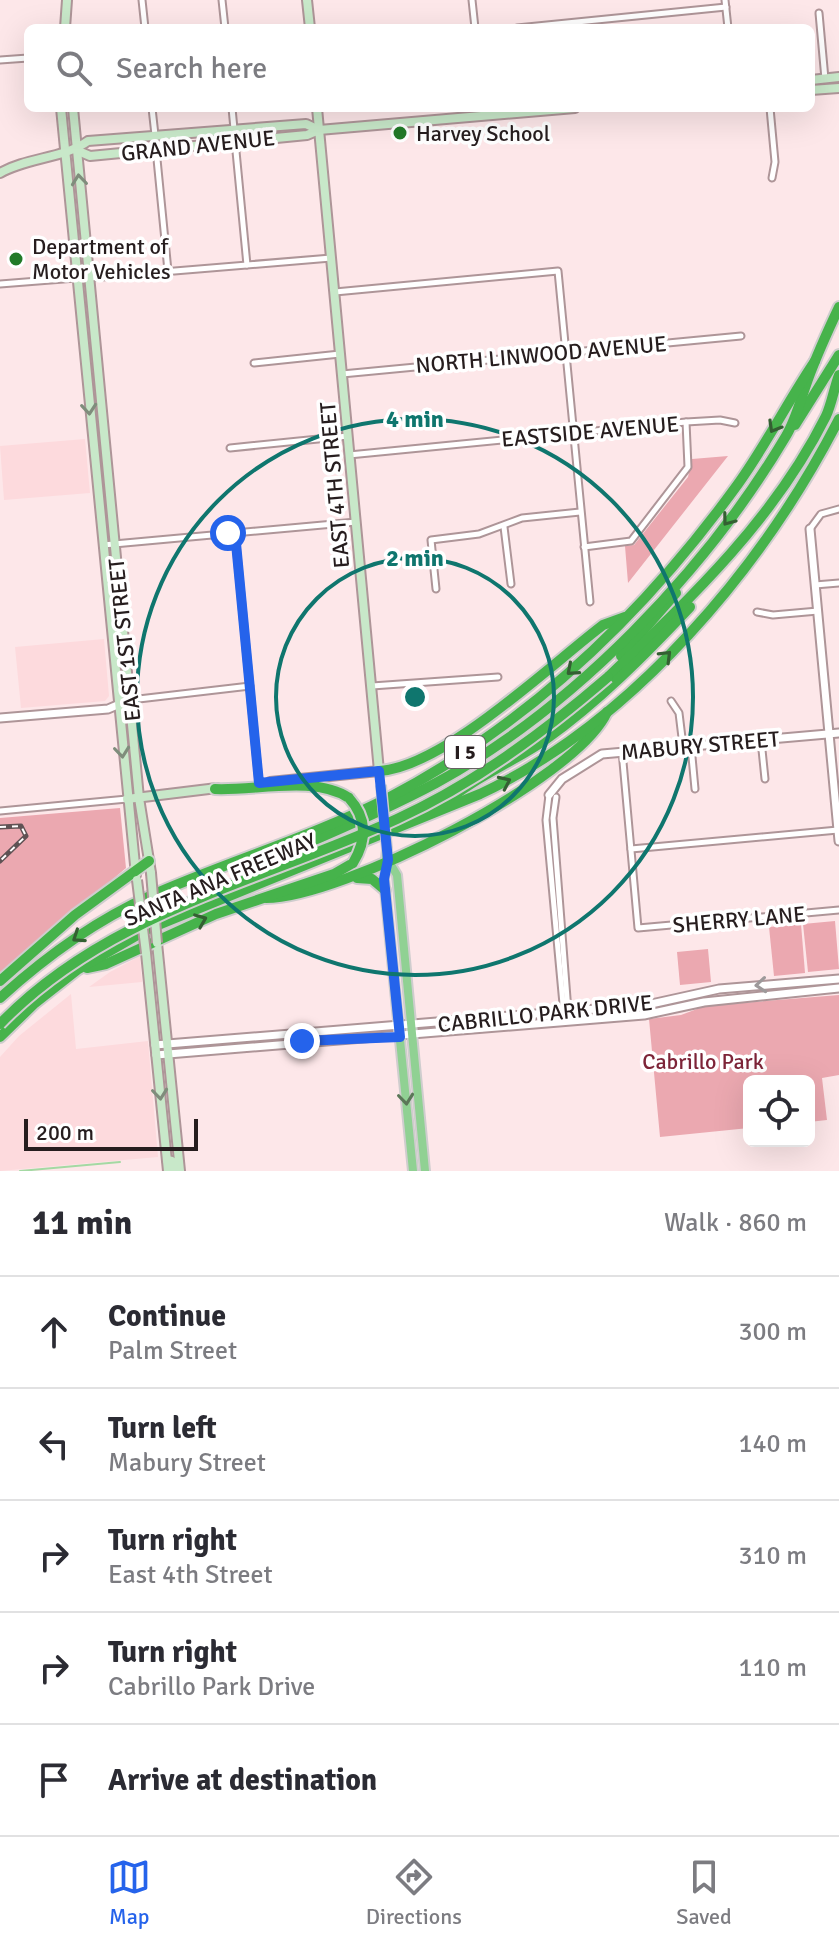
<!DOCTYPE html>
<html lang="en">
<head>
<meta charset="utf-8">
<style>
	body { margin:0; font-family:Signika,sans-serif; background:#f2f2f3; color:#2b2b33 }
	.controls { position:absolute; right:24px; bottom:24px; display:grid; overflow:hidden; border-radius:12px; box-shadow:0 8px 32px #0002 }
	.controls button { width:72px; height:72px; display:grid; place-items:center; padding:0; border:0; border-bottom:2px solid #e1e1e2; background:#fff; color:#2b2b33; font:40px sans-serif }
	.scale { position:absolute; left:24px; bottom:20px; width:174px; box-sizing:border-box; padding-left:8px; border:4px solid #261d1e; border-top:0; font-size:22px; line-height:28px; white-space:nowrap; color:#261d1e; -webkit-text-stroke:6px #fff; paint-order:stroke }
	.stop { position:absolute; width:24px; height:24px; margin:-18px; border:6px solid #2563eb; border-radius:50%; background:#fff }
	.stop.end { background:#2563eb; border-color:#fff; box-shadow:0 2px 8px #0008 }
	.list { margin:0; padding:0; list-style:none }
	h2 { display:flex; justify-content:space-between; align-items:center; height:104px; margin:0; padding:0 32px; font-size:34px }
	h2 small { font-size:26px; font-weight:400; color:#7c7c81 }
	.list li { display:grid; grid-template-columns:52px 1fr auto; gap:24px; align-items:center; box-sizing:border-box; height:112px; padding:0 32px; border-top:2px solid #e1e1e2 }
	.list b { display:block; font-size:30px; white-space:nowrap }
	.list p { margin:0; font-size:26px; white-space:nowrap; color:#7c7c81 }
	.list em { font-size:26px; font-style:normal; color:#7c7c81 }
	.icon { flex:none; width:44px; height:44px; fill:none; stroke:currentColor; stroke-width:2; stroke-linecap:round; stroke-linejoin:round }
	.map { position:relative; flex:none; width:839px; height:1171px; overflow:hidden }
	.search { position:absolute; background:#fff; box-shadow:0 8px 32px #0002; left:24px; right:24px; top:24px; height:88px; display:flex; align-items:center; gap:20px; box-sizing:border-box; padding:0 28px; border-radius:12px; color:#7c7c81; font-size:30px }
	.sheet { height:664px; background:#fff }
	nav { display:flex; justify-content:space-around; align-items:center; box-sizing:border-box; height:112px; border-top:2px solid #e1e1e2; background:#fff; font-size:22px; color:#7c7c81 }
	nav a { display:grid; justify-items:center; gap:4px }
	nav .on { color:#2563eb }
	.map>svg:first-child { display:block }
	.built { fill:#fddadd }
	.green { fill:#eba8b0 }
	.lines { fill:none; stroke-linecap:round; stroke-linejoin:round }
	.stream { stroke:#a4d9a3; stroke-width:2 }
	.minor-casing { stroke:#ae9598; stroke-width:9 }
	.tertiary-casing { stroke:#ae9598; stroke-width:11 }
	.secondary-casing { stroke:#ae9598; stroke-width:12 }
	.primary-casing { stroke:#cfcdce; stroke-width:12 }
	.motorway-casing { stroke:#cfcdce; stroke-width:14 }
	.minor { stroke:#fff; stroke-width:5 }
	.tertiary { stroke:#fff; stroke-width:7 }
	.secondary { stroke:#c8e8c9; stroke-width:8 }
	.primary { stroke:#90d193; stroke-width:8 }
	.motorway { stroke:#46b34b; stroke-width:10 }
	.rail-casing { stroke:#5f5254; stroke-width:5 }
	.rail { stroke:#fff; stroke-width:2; stroke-dasharray:6; stroke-linecap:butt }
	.secondary-bridge-casing { stroke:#ae9598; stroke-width:12; stroke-linecap:butt }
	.primary-bridge-casing { stroke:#cfcdce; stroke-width:12; stroke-linecap:butt }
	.motorway-bridge-casing { stroke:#cfcdce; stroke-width:14; stroke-linecap:butt }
	.secondary-bridge { stroke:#c8e8c9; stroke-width:8 }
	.primary-bridge { stroke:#90d193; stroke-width:8 }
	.motorway-bridge { stroke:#46b34b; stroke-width:10 }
	.oneway { stroke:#7f8d7c }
	.oneway2 { stroke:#346032 }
	.oneway3 { stroke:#9d999a }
	.oneway4 { stroke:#5b7758 }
	.route { stroke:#2563eb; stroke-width:10 }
	.ring { fill:none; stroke:#0f766e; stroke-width:4 }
	.poi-dot { fill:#227a28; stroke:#fff; stroke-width:3 }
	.labels { text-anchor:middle; stroke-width:7; stroke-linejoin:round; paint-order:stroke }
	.shield { fill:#fff; stroke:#676162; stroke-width:2 }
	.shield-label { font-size:20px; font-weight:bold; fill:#261d1e }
	.poi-label { font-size:22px; fill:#261d1e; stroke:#fff; text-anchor:start }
	.street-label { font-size:22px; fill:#261d1e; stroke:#fff }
	.park-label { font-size:22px; fill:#7d2438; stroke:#fff }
	.centre { fill:#0f766e; stroke:#fff; stroke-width:4 }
	.ring-label { font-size:24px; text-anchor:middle; font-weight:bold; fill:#0f766e; stroke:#fff; stroke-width:7; stroke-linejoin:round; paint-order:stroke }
</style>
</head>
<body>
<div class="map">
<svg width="839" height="1171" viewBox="0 0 839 1171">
	<rect width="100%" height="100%" fill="#fde7e9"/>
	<g class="built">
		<polygon points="85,439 90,493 4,500 0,446"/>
		<polygon points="104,639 109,696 105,701 21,708 15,647"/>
		<polygon points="140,956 142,982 89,987 110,972"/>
		<polygon points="71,994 76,1049 148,1041 158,1157 0,1171 0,1057 19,1036"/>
	</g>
	<g class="green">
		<polygon points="728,456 628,583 625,546 634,545 688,477 692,459"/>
		<polygon points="120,808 126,868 0,975 0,818"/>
		<polygon points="835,921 839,969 808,972 803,924"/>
		<polygon points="801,924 805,973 774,976 769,927"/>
		<polygon points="708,949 711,982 680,985 677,952"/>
		<polygon points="839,995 839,1075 822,1078 827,1120 809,1122 809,1081 749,1081 749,1128 660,1137 649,1019 681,1015 705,1006"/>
	</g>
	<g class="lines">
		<polyline class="stream" points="20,1171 120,1162"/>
		<defs>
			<g id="minor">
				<polyline points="142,0 145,28"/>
				<polyline points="222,0 225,28"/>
				<polyline points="472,0 475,28"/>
				<polyline points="725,0 728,28"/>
				<polyline points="819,13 825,79"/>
				<polyline points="517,28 726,7"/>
				<polyline points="0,60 28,58"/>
				<polyline points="152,108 155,135"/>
				<polyline points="232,108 234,129"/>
				<polyline points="770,108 775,162 772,178"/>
				<polyline points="235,141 247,265"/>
				<polyline points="156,149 168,271"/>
				<polyline points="90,278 331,258"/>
				<polyline points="0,284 76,278"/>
				<polyline points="335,292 558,271 590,602"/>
				<polyline points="254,363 340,354"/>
				<polyline points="342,374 741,336"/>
				<polyline points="230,448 348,436"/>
				<polyline points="349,455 686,422 720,420 735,423"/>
				<polyline points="504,527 511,584"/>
				<polyline points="810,529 821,514 839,509"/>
				<polyline points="235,533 259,783"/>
				<polyline points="103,545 356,522"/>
				<polyline points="584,547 631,541 688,467 686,422"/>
				<polyline points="815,585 839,583"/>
				<polyline points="436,589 431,540 479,534 522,518 580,512"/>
				<polyline points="757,612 773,615 818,611"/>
				<polyline points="372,686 498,677"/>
				<polyline points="130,700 250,686"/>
				<polyline points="671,701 679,713 683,746"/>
				<polyline points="761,740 765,779"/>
				<polyline points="691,746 695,789"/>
				<polyline points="622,751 638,928 839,910"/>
				<polyline points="549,795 546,820 563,1004 569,1021"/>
				<polyline points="556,797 553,818 568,1011"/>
				<polyline points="0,811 127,799"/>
				<polyline points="631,849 838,830"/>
			</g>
			<g id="tertiary">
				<polyline points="810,529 839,841"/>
				<polyline points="0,718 108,709 129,700"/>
				<polyline points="549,795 562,779 602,754 839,733"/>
				<polyline points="155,1045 608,1008 651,1004 719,989 839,979"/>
				<polyline points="156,1055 644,1015 704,1002 839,988"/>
			</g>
			<g id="secondary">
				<polyline points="307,0 310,28"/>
				<polyline points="65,28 67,0"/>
				<polyline points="811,80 839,77"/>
				<polyline points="811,90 839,88"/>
				<polyline points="61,108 136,875"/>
				<polyline points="73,108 139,798 151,873"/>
				<polyline points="76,150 90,156 307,135 319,130 575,108"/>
				<path d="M 0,173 C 28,157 63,159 88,141 L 306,124 L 319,130"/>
				<polyline points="270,782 379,771 317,108"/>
				<polyline points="127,799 217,788"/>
				<polyline points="157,943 180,1171"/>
				<polyline points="146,953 168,1171"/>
				<polyline points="167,1160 172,1161 175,1171"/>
			</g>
			<g id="primary">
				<polyline points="387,849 384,879 413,1171"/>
				<polyline points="388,860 397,875 425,1171"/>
			</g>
			<g id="motorway">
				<polyline points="795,425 839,355"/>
				<polyline points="621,656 676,593"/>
				<path d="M 608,677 C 691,598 774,520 826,416 C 832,403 834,388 839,375"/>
				<path d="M 379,771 C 444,767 549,666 603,625 L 625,617"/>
				<path d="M 215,789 C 255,791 315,775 349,798"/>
				<path d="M 441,806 C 471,779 511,763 545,740 C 598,702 645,655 690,607"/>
				<path d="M 282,847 L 298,847 C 345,827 391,807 436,783 C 574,708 706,571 786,436 C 795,421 800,402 806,385 C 815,358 827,333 839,307"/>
				<polyline points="357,878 372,879 385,890"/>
				<path d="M 266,898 C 340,898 577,780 607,712"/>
				<polyline points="87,968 106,964 216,914 334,874 353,863"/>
				<polyline points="0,981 75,915 149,861"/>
				<path d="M 0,998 C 44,958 95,921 150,896 C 229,861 313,837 390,797 C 530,723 646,611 738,484 C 766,445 788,401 815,361"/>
				<path d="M 0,1037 L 35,1003 L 77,970 L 148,929 L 480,794 C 633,722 763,567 839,419"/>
			</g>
		</defs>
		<use href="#minor" class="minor-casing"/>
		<use href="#tertiary" class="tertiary-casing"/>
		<use href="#secondary" class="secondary-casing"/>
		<use href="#primary" class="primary-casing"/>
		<use href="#motorway" class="motorway-casing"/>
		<use href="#minor" class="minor"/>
		<use href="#tertiary" class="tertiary"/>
		<use href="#secondary" class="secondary"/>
		<use href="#primary" class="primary"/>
		<use href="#motorway" class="motorway"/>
		<defs>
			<polyline id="rail" points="0,827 21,826 26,836 0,861"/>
		</defs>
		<use href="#rail" class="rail-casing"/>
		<use href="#rail" class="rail"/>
		<defs>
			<g id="secondary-bridge">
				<polyline points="151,873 157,943"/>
				<polyline points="137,880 146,953"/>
			</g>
			<polyline id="primary-bridge" points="381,785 387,849"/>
			<g id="motorway-bridge">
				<path d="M 349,798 C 367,818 367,840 353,863"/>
				<path d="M 0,1024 C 108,912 260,882 397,819 C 475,783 543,733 608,677"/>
			</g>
		</defs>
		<use href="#secondary-bridge" class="secondary-bridge-casing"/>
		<use href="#primary-bridge" class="primary-bridge-casing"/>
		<use href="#motorway-bridge" class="motorway-bridge-casing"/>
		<use href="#secondary-bridge" class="secondary-bridge"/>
		<use href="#primary-bridge" class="primary-bridge"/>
		<use href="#motorway-bridge" class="motorway-bridge"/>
	</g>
	<defs><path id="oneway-chevron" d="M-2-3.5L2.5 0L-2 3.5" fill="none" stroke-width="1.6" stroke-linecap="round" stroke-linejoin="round" transform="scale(2)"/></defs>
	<g class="oneway">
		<use href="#oneway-chevron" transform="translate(79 180) rotate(-96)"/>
		<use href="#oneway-chevron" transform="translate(89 409) rotate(85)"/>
		<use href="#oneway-chevron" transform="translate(122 752) rotate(84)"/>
		<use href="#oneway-chevron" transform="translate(160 1094) rotate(84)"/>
	</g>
	<g class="oneway2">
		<use href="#oneway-chevron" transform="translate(774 427) rotate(120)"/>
		<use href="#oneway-chevron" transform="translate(728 520) rotate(127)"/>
		<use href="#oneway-chevron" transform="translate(666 656) rotate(-45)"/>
		<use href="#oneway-chevron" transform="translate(572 670) rotate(139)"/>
		<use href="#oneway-chevron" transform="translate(505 782) rotate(-25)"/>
		<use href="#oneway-chevron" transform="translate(201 920) rotate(-22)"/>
		<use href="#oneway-chevron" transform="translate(78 937) rotate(146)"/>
	</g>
	<use class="oneway3" href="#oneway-chevron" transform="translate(761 985) rotate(175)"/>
	<use class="oneway4" href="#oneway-chevron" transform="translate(406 1099) rotate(84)"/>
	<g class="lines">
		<polyline class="route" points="228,533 235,533 259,783 379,771 388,860 384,879 400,1037 302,1041"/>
	</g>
	<g class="ring">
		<circle cx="415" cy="697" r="139"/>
		<circle cx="415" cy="697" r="278"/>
	</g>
	<g class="poi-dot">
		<circle cx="400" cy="133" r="8"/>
		<circle cx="16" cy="259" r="8"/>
	</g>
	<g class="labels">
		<rect class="shield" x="445" y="736" width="40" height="32" rx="6"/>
		<g class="shield-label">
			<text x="465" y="759">I 5</text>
		</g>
		<g class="poi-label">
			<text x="416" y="141">Harvey School</text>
			<text x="32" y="254">Department of<tspan x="32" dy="25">Motor Vehicles</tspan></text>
		</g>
		<g class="street-label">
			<text transform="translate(198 145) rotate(-6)" y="8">GRAND AVENUE</text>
			<text transform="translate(541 354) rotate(-5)" y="8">NORTH LINWOOD AVENUE</text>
			<text transform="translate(590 431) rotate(-5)" y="8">EASTSIDE AVENUE</text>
			<text transform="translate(334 485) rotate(-95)" y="8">EAST 4TH STREET</text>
			<text transform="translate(124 640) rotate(-96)" y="8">EAST 1ST STREET</text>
			<text transform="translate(700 745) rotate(-5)" y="8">MABURY STREET</text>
			<text transform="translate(220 879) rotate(-23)" y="8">SANTA ANA FREEWAY</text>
			<text transform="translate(739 919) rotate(-5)" y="8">SHERRY LANE</text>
			<text transform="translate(545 1013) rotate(-6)" y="8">CABRILLO PARK DRIVE</text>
		</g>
		<g class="park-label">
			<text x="703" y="1069">Cabrillo Park</text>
		</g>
	</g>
	<circle cx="415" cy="697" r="12" class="centre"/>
	<g class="ring-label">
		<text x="415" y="427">4 min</text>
		<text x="415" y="566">2 min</text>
	</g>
</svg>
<div class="controls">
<button><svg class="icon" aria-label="locate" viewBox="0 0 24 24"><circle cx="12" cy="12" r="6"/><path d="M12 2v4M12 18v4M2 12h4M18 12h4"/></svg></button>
</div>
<div class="scale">200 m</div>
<div class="stop" style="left:228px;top:533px"></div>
<div class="stop end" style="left:302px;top:1041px"></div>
<div class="search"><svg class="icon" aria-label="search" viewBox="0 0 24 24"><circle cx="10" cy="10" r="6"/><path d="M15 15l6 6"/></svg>Search here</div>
</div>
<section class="sheet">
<h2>11 min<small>Walk · 860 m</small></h2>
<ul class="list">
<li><svg class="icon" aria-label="ahead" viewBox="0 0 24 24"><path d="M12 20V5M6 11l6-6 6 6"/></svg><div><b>Continue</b><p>Palm Street</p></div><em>300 m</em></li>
<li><svg class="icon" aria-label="left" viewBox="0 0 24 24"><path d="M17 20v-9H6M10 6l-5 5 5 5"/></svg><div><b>Turn left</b><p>Mabury Street</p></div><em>140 m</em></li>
<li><svg class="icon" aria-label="right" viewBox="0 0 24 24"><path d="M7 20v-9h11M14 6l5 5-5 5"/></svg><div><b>Turn right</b><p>East 4th Street</p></div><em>310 m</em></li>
<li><svg class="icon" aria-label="right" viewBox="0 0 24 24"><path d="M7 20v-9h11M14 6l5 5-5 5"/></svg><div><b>Turn right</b><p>Cabrillo Park Drive</p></div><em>110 m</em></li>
<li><svg class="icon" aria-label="arrive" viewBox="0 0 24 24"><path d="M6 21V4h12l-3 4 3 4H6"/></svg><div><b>Arrive at destination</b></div></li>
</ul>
</section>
<nav>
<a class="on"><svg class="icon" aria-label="map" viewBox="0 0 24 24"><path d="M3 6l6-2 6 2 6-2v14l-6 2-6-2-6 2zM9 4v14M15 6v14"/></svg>Map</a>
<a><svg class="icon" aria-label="directions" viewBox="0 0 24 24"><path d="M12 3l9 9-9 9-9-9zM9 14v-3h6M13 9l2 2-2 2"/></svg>Directions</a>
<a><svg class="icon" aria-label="saved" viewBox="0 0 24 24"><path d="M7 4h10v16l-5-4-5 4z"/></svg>Saved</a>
</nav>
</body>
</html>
